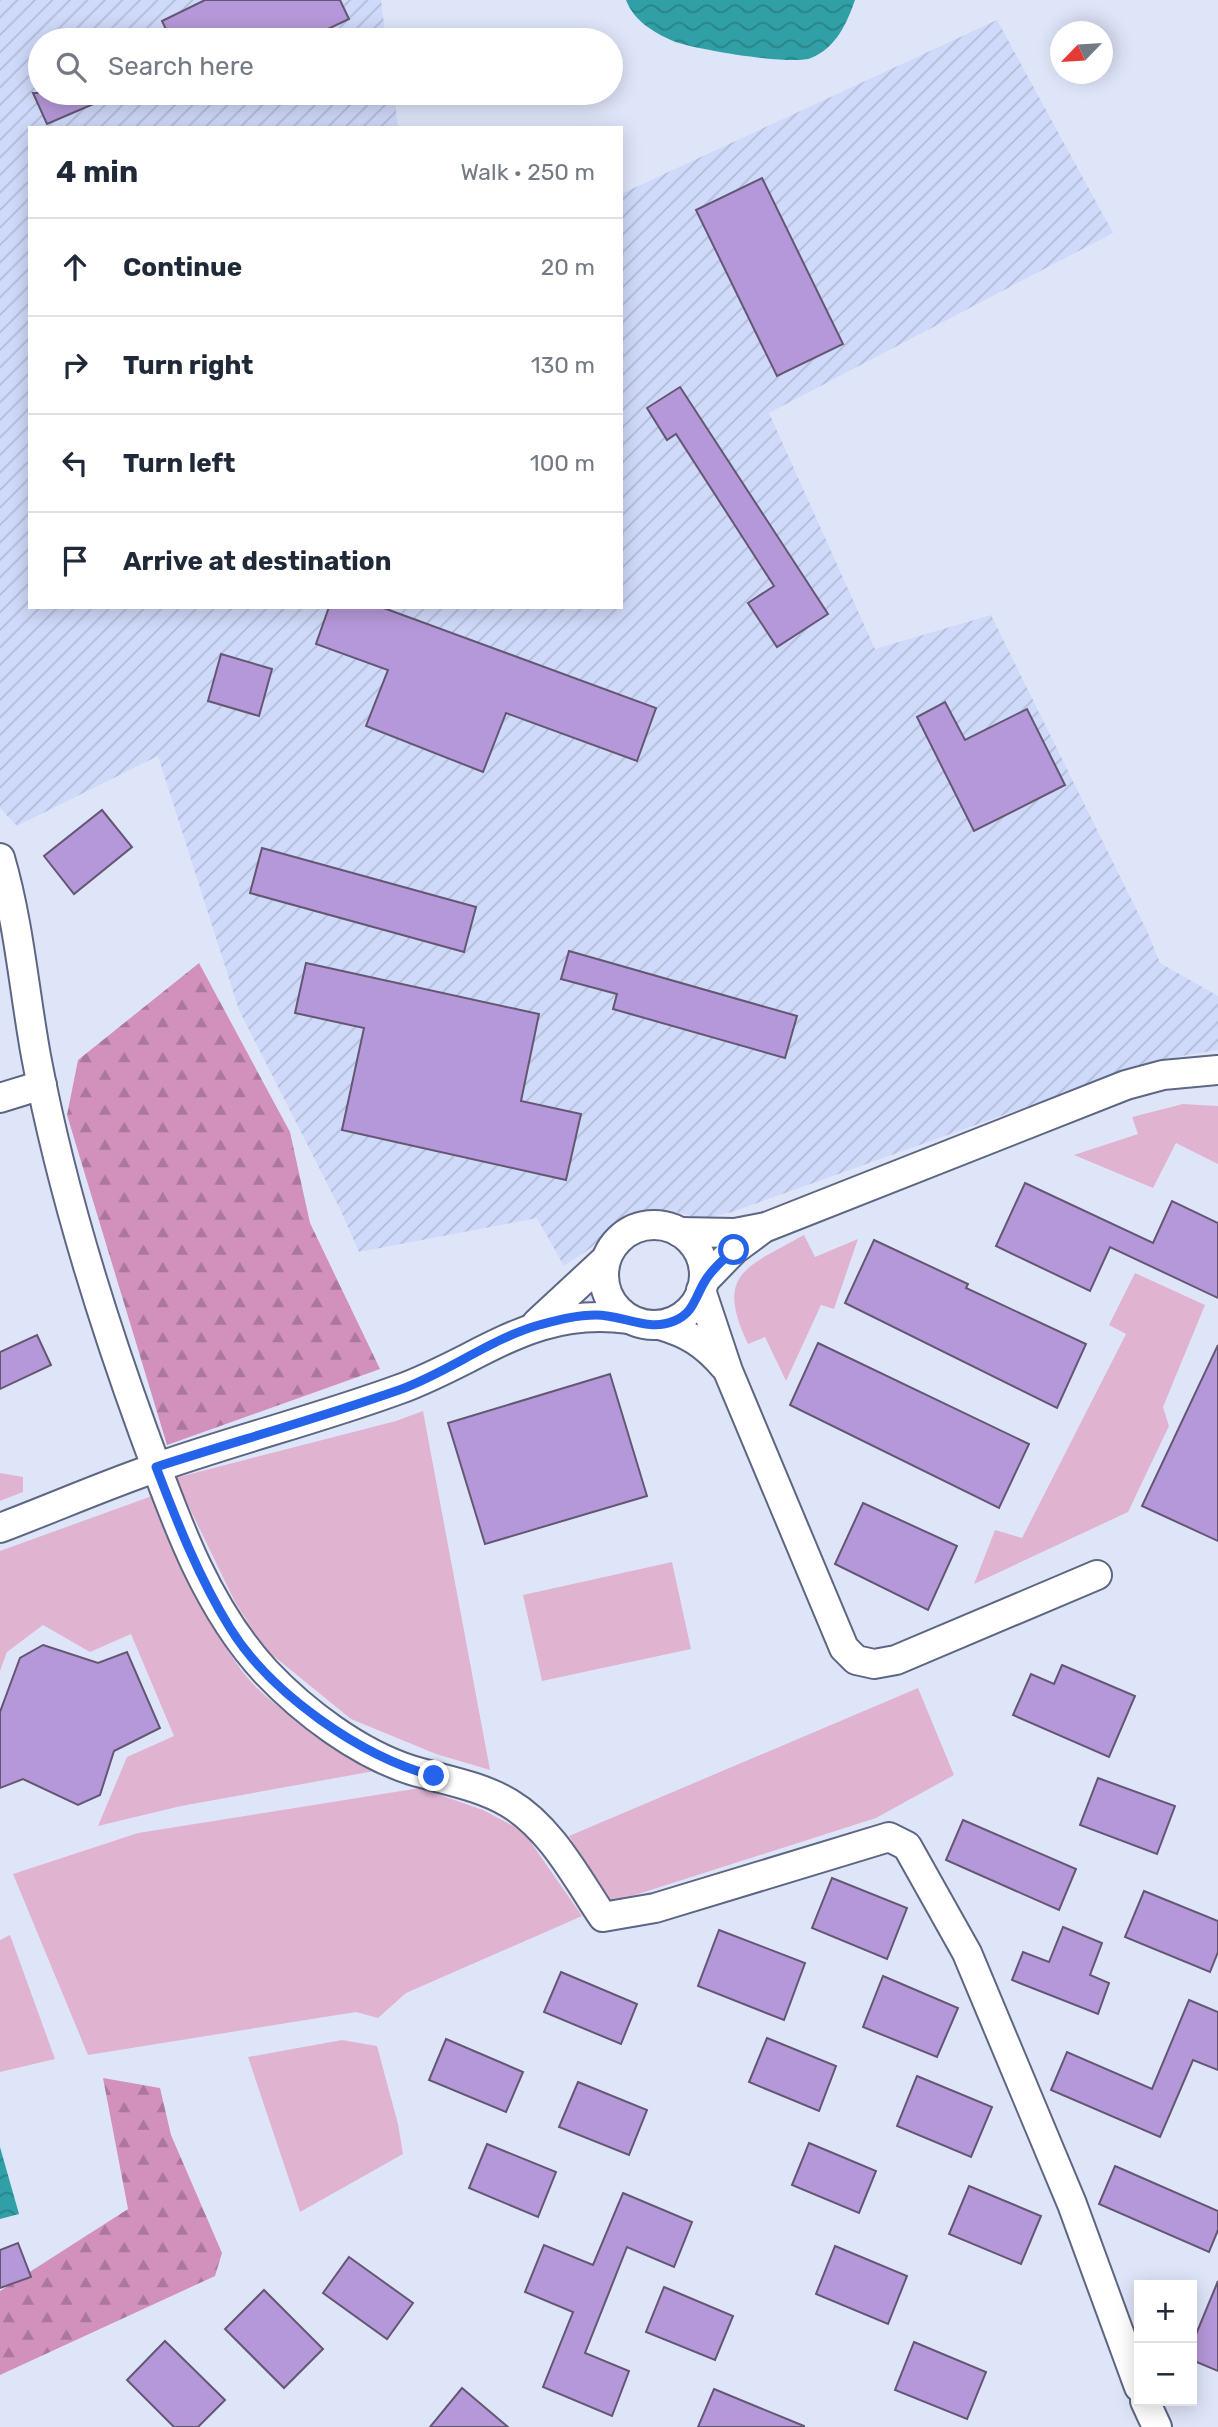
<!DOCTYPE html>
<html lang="en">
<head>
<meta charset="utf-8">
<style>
	body { margin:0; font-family:Rubik,sans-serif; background:#f6f6f7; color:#1f2937 }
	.controls { position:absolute; right:21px; bottom:21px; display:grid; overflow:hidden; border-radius:0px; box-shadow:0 4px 18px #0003 }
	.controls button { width:63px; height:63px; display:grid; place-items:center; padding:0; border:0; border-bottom:2px solid #e0e1e3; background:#fff; color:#1f2937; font:35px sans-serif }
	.compass { position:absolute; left:1050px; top:21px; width:63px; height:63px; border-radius:50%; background:#fff; box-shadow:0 4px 18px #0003; rotate:245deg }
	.stop { position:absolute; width:21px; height:21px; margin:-16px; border:5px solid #2563eb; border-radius:50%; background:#fff }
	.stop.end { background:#2563eb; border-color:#fff; box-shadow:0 2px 7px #0008 }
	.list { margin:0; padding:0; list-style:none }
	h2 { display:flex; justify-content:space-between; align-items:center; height:91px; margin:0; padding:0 28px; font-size:30px }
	h2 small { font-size:23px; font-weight:400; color:#747a83 }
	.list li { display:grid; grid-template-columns:46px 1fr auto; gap:21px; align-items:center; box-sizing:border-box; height:98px; padding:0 28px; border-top:2px solid #e0e1e3 }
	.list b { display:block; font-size:26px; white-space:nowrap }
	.list em { font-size:23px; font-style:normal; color:#747a83 }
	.icon { flex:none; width:38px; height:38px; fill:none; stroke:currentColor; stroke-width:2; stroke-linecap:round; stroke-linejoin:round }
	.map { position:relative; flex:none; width:1218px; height:2427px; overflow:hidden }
	.search { position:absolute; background:#fff; box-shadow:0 4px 18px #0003; left:28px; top:28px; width:595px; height:77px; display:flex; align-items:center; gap:18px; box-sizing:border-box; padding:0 24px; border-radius:38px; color:#747a83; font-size:26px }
	.panel { position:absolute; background:#fff; box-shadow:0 4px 18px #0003; left:28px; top:126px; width:595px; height:483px; border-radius:0px }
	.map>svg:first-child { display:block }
	.industrial { fill:url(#industrial-furrows) }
	.green { fill:#e0b4d1 }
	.forest { fill:url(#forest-firs) }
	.water { fill:url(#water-waves) }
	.building { fill:#b598d9; stroke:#645773; stroke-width:2 }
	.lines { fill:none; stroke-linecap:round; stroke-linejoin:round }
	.minor-casing { stroke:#5d6682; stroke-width:32 }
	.minor { stroke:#fff; stroke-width:28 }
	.route { stroke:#2563eb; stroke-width:9 }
</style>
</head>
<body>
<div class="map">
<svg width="1218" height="2427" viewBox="0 0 1218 2427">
	<defs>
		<pattern id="industrial-furrows" width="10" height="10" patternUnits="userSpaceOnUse" patternTransform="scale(1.75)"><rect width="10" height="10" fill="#cfd9f9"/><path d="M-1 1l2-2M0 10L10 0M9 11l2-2" fill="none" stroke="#b2bbd7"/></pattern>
		<pattern id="forest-firs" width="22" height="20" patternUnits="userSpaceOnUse" patternTransform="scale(1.75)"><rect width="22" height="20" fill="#d291bd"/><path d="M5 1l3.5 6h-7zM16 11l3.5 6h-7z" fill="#ab779b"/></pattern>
		<pattern id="water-waves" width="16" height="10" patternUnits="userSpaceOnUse" patternTransform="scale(1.75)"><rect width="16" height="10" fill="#309fa6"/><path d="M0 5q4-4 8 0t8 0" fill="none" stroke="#298289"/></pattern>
	</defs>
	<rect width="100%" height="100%" fill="#dfe5f9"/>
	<polygon class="industrial" points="0,0 381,0 386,40 40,40 40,93 394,93 398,128 30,128 30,607 621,607 621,194 997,20 1113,233 769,413 875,649 991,615 1147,931 1160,963 1218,996 1218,1050 1157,1060 732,1212 701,1219 669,1210 636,1216 609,1229 592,1247 564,1266 537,1218 359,1252 340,1209 239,1010 158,756 17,826 0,808"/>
	<g class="green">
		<polygon points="1183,1104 1218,1106 1218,1164 1176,1143 1153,1188 1074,1155 1138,1134 1132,1117"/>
		<path d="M 804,1235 L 815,1257 L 858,1239 L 834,1309 L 821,1305 L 786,1381 L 765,1337 L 748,1344 C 714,1273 747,1267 804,1235 Z"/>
		<polygon points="1135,1273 1205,1305 1163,1407 1169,1426 1128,1512 974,1584 995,1530 1022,1538 1126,1334 1109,1325"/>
		<polygon points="423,1411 490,1770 436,1754 351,1719 265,1649 235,1602 175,1478 396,1421"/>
		<polygon points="0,1473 23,1477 23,1492 0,1501"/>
		<path d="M 152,1496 C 178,1550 215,1646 256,1687 C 293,1722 336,1746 380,1770 L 181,1806 L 98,1826 L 127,1757 L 174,1736 L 131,1634 L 90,1652 L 43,1625 L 7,1652 L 0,1671 L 0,1551 Z"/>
		<polygon points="672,1562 691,1649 542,1681 523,1595"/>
		<polygon points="918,1688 954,1775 876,1818 610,1903 569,1836"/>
		<polygon points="420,1788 483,1810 523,1831 582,1916 406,1993 378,2018 356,2012 88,2055 13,1874 138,1833"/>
		<polygon points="10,1935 55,2059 0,2072 0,1940"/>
		<polygon points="342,2040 377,2046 398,2124 403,2154 300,2212 248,2057"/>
	</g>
	<g class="forest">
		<polygon points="199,963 290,1132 310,1223 380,1369 167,1445 67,1115 78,1060"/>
		<polygon points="103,2078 160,2088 171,2135 222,2253 215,2276 0,2375 0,2291 128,2209"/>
	</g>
	<g class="water">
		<path d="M 626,0 L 855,0 C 847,23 836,48 811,58 C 793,66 692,49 673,41 C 653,32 634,21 626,0 Z"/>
		<polygon points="0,2147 19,2214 0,2219"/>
	</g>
	<g class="building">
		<polygon points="205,0 340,0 349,19 305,40 171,40 162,21"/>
		<polygon points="33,93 119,93 47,124"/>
		<polygon points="762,178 843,344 777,376 696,210"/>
		<polygon points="680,387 828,614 777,647 748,603 774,586 676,434 667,440 647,408"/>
		<polygon points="329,607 381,607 656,708 637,761 506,713 483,772 366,726 388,670 316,644"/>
		<polygon points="221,654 272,669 259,716 208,701"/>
		<polygon points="945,702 965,740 1027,709 1065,785 974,831 917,717"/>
		<polygon points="102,810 132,847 74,894 44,856"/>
		<polygon points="262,848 476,907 464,952 250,893"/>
		<polygon points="569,951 797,1016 785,1058 613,1009 617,994 561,979"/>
		<polygon points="306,963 539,1014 521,1101 581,1114 566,1180 342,1130 364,1028 295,1013"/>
		<polygon points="1025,1183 1153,1243 1172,1201 1218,1223 1218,1298 1110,1247 1090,1291 996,1246"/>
		<polygon points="874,1240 968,1284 966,1288 1086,1344 1057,1408 845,1303"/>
		<polygon points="37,1335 51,1365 0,1389 0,1352"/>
		<polygon points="818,1343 1029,1444 999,1508 790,1405"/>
		<polygon points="1218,1345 1218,1541 1142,1506"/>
		<polygon points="610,1374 647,1496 485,1544 448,1423"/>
		<polygon points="863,1503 957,1546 928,1610 835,1564"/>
		<polygon points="43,1645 98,1663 127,1652 160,1728 114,1751 100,1795 78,1805 23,1779 0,1788 0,1712 20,1658"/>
		<polygon points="1062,1665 1135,1696 1109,1757 1013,1715 1031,1674 1054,1684"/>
		<polygon points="1098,1778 1175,1806 1157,1854 1080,1825"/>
		<polygon points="963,1820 1076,1869 1059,1910 946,1860"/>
		<polygon points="832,1878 907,1908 887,1959 812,1928"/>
		<polygon points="1144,1891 1218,1921 1218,1952 1210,1972 1125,1937"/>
		<polygon points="1063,1927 1102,1943 1090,1975 1109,1983 1098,2014 1012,1980 1023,1952 1049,1962"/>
		<polygon points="719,1930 805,1963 784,2020 698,1986"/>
		<polygon points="561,1972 637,2004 621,2044 544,2012"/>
		<polygon points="883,1976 958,2008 937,2057 863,2027"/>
		<polygon points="1189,2000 1218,2012 1218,2070 1193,2060 1160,2137 1051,2090 1067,2052 1152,2089"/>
		<polygon points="767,2038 836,2066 819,2111 749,2082"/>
		<polygon points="446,2039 523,2072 506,2112 429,2080"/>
		<polygon points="917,2076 992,2107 971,2157 897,2126"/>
		<polygon points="578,2082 647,2110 629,2155 559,2127"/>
		<polygon points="809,2143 876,2171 859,2213 792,2185"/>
		<polygon points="487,2144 556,2172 538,2217 469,2188"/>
		<polygon points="1115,2166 1218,2211 1218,2230 1209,2252 1099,2204"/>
		<polygon points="969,2186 1041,2216 1021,2264 949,2234"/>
		<polygon points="623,2193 692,2222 674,2267 627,2247 585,2353 629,2371 612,2416 543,2387 573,2312 525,2292 544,2245 593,2265"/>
		<polygon points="18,2243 31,2277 0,2288 0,2250"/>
		<polygon points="835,2246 907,2276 888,2324 816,2294"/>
		<polygon points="349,2257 413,2303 387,2339 323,2293"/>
		<polygon points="1218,2281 1218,2371 1192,2360 1192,2344"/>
		<polygon points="664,2287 733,2316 715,2360 646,2332"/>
		<polygon points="264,2290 323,2349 284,2388 225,2329"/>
		<polygon points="165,2341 225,2400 198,2427 174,2427 127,2380"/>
		<polygon points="914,2342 986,2372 967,2419 895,2390"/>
		<polygon points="462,2388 508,2427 430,2427"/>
		<polygon points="714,2389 804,2426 804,2427 698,2427"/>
	</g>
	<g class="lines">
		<defs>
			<g id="minor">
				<path d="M 0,858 C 19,923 24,990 36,1056 C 60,1184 99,1310 143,1431 C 174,1515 204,1605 266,1672 C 304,1712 358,1753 411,1770 C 443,1780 479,1785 509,1803 C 551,1828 576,1877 603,1917 L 655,1908 L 889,1837 L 907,1846 L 967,1953 L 1072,2204 L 1139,2387"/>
				<polyline points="0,1098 42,1085"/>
				<circle cx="654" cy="1275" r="50"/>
				<polyline points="679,1232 735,1233 766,1227 1126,1085 1163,1075 1218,1070"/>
				<polyline points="704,1281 734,1250 761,1230"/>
				<polyline points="701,1290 728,1371 844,1648 856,1660 874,1664 896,1660 1097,1575"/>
				<polyline points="537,1323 605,1260"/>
				<path d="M 660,1325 C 688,1333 705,1344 724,1366"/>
				<path d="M 0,1528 C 53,1508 105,1485 158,1467 C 238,1439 321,1418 400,1389 C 482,1359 533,1306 628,1319"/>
				<polyline points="1145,2401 1157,2427"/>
			</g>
		</defs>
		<use href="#minor" class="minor-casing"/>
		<use href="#minor" class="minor"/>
	</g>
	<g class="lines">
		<path class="route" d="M 434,1776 C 361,1757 270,1693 230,1628 C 199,1578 177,1522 156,1467 C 237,1441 319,1418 399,1390 C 447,1373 490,1339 539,1325 C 558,1320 576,1315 596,1315 C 623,1315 648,1332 674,1321 C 694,1313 695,1297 705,1281 C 712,1269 724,1259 734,1250"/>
	</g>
</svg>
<div class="controls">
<button>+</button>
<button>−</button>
</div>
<svg class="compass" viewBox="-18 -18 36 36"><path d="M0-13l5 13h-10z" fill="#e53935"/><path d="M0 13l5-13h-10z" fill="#747a83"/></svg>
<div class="stop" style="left:734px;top:1250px"></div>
<div class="stop end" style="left:434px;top:1776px"></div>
<div class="search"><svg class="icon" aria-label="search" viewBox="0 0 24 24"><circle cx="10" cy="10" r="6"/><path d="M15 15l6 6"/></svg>Search here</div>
<section class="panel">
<h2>4 min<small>Walk · 250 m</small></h2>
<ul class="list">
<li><svg class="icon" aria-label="ahead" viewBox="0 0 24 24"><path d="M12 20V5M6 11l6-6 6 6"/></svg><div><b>Continue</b></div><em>20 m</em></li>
<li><svg class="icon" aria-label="right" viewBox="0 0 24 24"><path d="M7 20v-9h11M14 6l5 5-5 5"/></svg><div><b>Turn right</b></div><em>130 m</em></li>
<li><svg class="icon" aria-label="left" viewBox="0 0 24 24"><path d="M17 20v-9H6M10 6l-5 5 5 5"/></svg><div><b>Turn left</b></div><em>100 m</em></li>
<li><svg class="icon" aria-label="arrive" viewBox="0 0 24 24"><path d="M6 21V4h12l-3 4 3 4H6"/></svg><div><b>Arrive at destination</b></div></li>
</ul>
</section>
</div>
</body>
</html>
